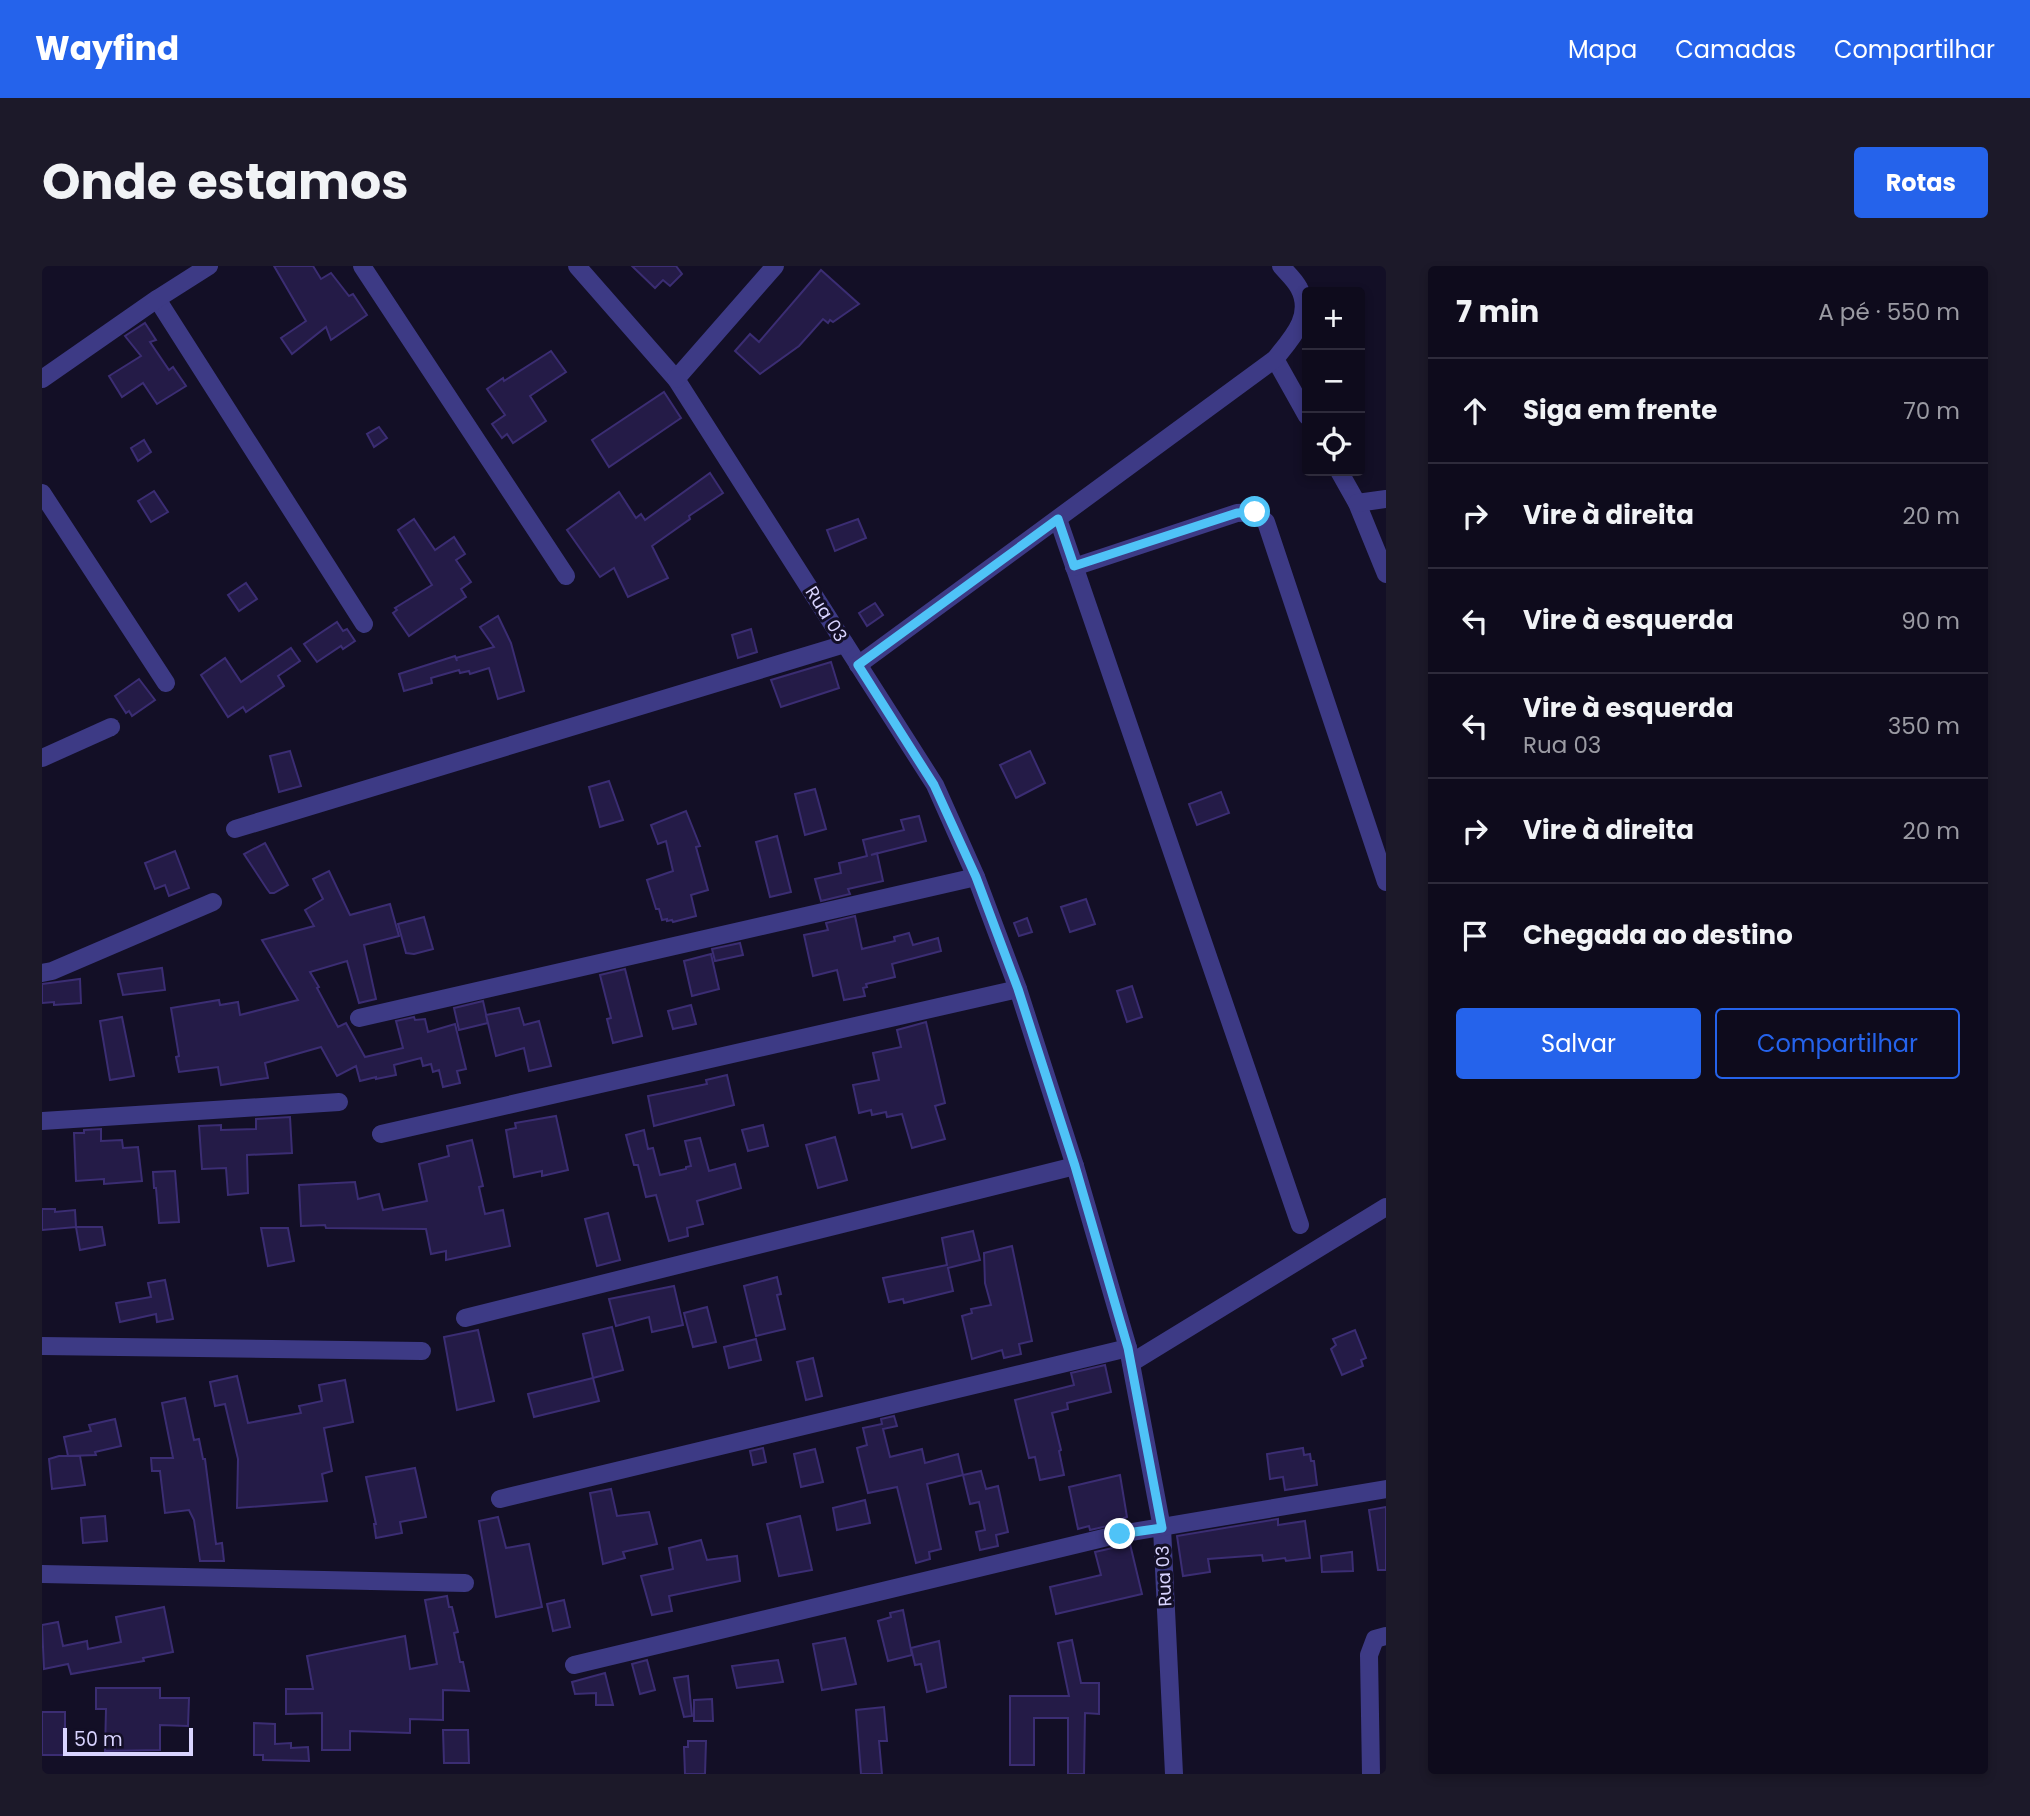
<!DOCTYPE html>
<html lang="pt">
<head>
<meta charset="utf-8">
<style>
	body { margin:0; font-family:Poppins,sans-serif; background:#1c1929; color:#f1f3f6 }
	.controls { position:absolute; right:21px; top:21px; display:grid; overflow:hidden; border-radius:7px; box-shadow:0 4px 10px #0003 }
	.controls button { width:63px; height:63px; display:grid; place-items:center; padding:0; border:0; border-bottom:2px solid #2e2b3b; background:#0e0b1c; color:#f1f3f6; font:35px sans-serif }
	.scale { position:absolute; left:21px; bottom:18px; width:130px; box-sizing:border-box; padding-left:7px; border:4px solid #d9d4ff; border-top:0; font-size:19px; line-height:24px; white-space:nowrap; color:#d9d4ff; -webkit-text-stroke:5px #130f26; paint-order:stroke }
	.stop { position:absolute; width:21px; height:21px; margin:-16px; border:5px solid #4fc3f7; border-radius:50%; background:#fff }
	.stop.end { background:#4fc3f7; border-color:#fff; box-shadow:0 2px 7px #0008 }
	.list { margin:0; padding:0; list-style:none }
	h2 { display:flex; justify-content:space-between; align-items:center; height:91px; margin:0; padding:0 28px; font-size:30px }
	h2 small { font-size:23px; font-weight:400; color:#9b9ba3 }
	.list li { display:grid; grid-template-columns:46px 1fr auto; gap:21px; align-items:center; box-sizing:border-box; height:105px; padding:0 28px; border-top:2px solid #2e2b3b }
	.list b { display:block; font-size:26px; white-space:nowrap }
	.list p { margin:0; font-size:23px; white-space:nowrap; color:#9b9ba3 }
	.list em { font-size:23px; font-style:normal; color:#9b9ba3 }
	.actions { display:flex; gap:14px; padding:21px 28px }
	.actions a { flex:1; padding:16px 0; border:2px solid #2563eb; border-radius:7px; text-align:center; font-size:24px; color:#2563eb }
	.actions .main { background:#2563eb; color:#fff }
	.icon { flex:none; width:38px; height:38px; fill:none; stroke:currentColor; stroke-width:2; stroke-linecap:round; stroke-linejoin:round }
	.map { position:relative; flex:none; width:1344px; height:1508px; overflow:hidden; border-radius:7px }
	header { display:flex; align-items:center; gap:42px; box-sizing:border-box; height:98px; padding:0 35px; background:#2563eb; color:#fff }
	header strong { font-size:33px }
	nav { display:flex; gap:38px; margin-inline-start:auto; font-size:24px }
	.intro { display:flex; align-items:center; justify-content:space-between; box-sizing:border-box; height:168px; padding:0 42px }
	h1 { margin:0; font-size:49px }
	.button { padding:18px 32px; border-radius:7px; background:#2563eb; color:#fff; font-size:24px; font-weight:700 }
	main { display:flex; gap:42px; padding:0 42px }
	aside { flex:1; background:#0e0b1c; border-radius:7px; box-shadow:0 4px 10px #0003 }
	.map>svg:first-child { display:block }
	.building { fill:#241b47; stroke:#3b2d73; stroke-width:2 }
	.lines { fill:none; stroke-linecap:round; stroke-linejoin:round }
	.minor { stroke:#3d3a85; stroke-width:18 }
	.route { stroke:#4fc3f7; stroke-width:9 }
	.labels { text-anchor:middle; stroke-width:6; stroke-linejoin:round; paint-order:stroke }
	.street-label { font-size:18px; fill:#d9d4ff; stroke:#130f26 }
</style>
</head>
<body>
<header>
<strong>Wayfind</strong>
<nav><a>Mapa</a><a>Camadas</a><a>Compartilhar</a></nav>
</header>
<div class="intro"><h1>Onde estamos</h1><a class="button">Rotas</a></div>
<main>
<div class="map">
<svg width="1344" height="1508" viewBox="0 0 1344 1508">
	<rect width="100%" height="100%" fill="#130f26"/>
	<g class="building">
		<polygon points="232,0 271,0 279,13 289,7 307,30 311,28 325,49 289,74 284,61 250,88 239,72 264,55"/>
		<polygon points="590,0 634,0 640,8 628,20 621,14 613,22"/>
		<polygon points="779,4 817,38 791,56 788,54 786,57 781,53 757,80 718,108 693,85 708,68 717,76"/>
		<polygon points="103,57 114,74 108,76 127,104 131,101 144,120 115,138 101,117 80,131 67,110 99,90 83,70"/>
		<polygon points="509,85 524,106 488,130 504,155 471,177 465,168 460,172 450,158 463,149 445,123 461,112 462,115"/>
		<polygon points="622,126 639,152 567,201 550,174"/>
		<polygon points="337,161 345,172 332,181 325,168"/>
		<polygon points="102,174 109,186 96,195 89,182"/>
		<polygon points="668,207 681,227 647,250 648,253 610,280 626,312 586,331 572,302 558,311 525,264 577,226 594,252 599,248 603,254"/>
		<polygon points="112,225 126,246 109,256 96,235"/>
		<polygon points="372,253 393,284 412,271 423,288 414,294 429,316 419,323 424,331 367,370 351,347 355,344 353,342 390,319 356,264"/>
		<polygon points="816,253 824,272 793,285 785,264"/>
		<polygon points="204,317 215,333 197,345 186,329"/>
		<polygon points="833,337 841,349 825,360 817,347"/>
		<polygon points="456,350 469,377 482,425 456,433 447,402 428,408 427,405 418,407 417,404 389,412 390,417 362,425 357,408 413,390 415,395 414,392 452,381 438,361"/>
		<polygon points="295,356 301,365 305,363 313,375 301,383 299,380 275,396 262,378"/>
		<polygon points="709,363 715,386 696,392 690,369"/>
		<polygon points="249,382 258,395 236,410 242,420 204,446 201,441 186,451 159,409 183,392 199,416"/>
		<polygon points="789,396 797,422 739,441 729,414"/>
		<polygon points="97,413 113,434 90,450 87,445 84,447 73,430"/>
		<polygon points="248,485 259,520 237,526 228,490"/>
		<polygon points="988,485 1003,517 974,532 958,499"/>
		<polygon points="567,515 581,554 558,561 547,521"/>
		<polygon points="773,523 784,563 763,569 753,528"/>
		<polygon points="1179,526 1187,547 1155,559 1147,538"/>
		<polygon points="644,545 658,580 654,581 666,624 649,629 654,650 631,656 630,654 625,655 625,653 620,654 617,643 614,643 605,614 631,605 624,575 616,578 609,559"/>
		<polygon points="877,550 884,575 829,589 835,587 841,615 806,623 808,628 779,635 773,613 799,607 797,597 825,590 821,574 862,564 859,554"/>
		<polygon points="735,570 749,626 728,631 714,576"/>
		<polygon points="223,577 246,619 232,627 228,627 225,623 202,588"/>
		<polygon points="133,585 147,622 127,630 123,619 113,623 103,597"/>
		<polygon points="287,605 308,649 348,638 357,670 322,679 334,733 317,737 305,695 268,706 277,721 275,722 296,761 304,757 323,791 361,782 354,755 372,751 373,754 383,753 386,766 413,758 424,803 415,805 418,817 401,821 397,804 391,806 389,798 381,800 379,792 352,799 354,809 334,813 334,811 318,815 314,800 295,810 279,781 223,797 226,812 211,814 179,819 176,801 137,806 134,791 137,790 129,742 177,734 178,739 196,736 198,749 256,734 220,674 272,660 263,644 281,633 271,613"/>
		<polygon points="1044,633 1053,658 1028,666 1019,641"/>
		<polygon points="813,650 820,683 853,675 852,671 867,667 871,679 896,672 899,685 850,698 853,711 824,718 825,721 821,722 823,730 802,734 795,704 771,710 762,669 786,664 784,657"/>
		<polygon points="382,651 391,683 372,688 364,687 356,658"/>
		<polygon points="985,652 990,666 977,670 972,657"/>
		<polygon points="698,677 701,689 673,695 670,683"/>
		<polygon points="669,688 677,723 650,730 642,695"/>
		<polygon points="120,702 123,724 81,729 76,708"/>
		<polygon points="583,703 600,770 571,777 565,753 569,752 558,709"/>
		<polygon points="38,713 39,737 12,739 12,736 0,737 0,718"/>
		<polygon points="1090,720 1100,751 1085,756 1075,725"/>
		<polygon points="441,735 446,757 417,764 412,742"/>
		<polygon points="649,739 654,758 631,763 626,745"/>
		<polygon points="477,742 482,759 497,755 509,800 487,805 482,782 454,790 444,749"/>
		<polygon points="80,751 92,810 68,814 58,755"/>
		<polygon points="884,756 903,837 893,840 903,873 870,882 860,848 845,851 844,846 830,849 829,844 817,847 811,819 837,814 831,787 859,781 855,764"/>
		<polygon points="685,809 692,839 612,860 606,830 665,818 664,814"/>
		<polygon points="514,850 526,904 500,910 500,905 472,911 464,864 474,862 473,857"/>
		<polygon points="248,851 250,887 205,889 206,927 186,929 184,902 160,903 157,860 179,859 179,864 214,863 214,853"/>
		<polygon points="721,859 726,880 706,885 700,864"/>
		<polygon points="59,863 59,875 80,874 81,882 96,881 100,915 62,918 62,913 34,915 32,867 42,867 42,864"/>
		<polygon points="602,864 606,883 611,882 618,909 644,903 644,901 649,900 643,875 658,872 667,905 693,898 699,922 655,935 661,958 645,962 646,970 627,975 614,929 604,931 596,899 592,899 584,869"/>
		<polygon points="793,871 805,914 776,922 764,879"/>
		<polygon points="430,874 441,920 437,921 443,948 461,944 468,980 404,994 404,985 389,988 384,963 284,962 283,959 259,960 257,919 313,916 316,933 337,928 341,944 385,935 377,898 407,890 405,880"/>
		<polygon points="133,905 137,956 117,957 114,922 112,922 111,906"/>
		<polygon points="0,943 13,943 13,946 33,944 34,961 60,961 63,979 38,984 34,961 0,964"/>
		<polygon points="566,947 578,994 555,1000 543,953"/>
		<polygon points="219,962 246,962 252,995 226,1000"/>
		<polygon points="931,965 938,994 906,1002 911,1025 862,1037 861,1033 847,1036 841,1012 905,999 900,972"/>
		<polygon points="970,980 990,1075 977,1078 979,1088 962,1092 960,1084 930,1093 920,1050 930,1047 929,1043 949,1039 943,1017 942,987"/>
		<polygon points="735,1011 739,1028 735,1029 743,1063 714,1070 702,1020"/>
		<polygon points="123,1014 131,1053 115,1056 114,1048 78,1056 74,1037 109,1031 106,1017"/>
		<polygon points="632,1020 641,1059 610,1066 607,1051 574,1060 567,1033"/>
		<polygon points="665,1041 674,1076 651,1081 642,1047"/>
		<polygon points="570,1061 581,1104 551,1112 541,1068"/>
		<polygon points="436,1064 452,1135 415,1144 402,1071"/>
		<polygon points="1313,1064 1324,1092 1319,1094 1321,1100 1300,1109 1289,1083 1294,1079 1291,1073"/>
		<polygon points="714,1073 719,1094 687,1102 682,1081"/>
		<polygon points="771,1092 780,1130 764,1134 755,1096"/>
		<polygon points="1063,1099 1069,1126 1025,1137 1026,1143 1010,1147 1019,1184 1017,1185 1022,1209 998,1214 993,1191 987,1192 973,1134 1032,1119 1029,1107"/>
		<polygon points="195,1110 206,1157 259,1147 257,1140 280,1135 277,1119 303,1114 311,1156 282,1162 290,1205 280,1208 285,1235 195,1242 196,1193 183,1138 173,1140 168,1116"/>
		<polygon points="551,1112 557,1135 492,1151 486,1128"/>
		<polygon points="143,1132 152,1174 157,1173 161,1193 163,1193 174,1278 180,1277 182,1295 158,1295 152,1254 147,1244 123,1247 118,1205 110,1205 109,1192 131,1192 120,1137"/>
		<polygon points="852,1150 855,1160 841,1163 848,1191 880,1183 883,1197 916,1188 921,1209 885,1218 899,1283 887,1286 888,1293 874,1297 855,1221 826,1227 815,1182 825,1179 821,1162 840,1158 839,1153"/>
		<polygon points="73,1153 79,1180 53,1186 54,1189 26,1190 22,1171 49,1165 47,1159"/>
		<polygon points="721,1182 724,1196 711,1199 708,1185"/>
		<polygon points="1261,1182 1262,1189 1268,1188 1269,1195 1272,1195 1275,1219 1243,1224 1241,1211 1228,1213 1225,1188"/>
		<polygon points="773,1183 781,1216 759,1221 752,1188"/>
		<polygon points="17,1190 38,1190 43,1219 10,1223 7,1193"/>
		<polygon points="373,1202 384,1251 358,1256 360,1267 334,1272 332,1258 334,1258 324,1211"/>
		<polygon points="939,1205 944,1223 956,1220 966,1266 954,1269 956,1280 938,1284 934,1266 943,1264 937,1236 928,1238 921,1209"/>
		<polygon points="1078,1209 1085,1251 1082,1252 1083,1256 1048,1264 1047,1260 1036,1263 1027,1221"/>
		<polygon points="569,1223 575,1250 607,1246 615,1278 581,1286 583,1292 561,1298 548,1227"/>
		<polygon points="823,1234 828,1257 795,1264 791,1242"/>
		<polygon points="1344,1241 1344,1304 1336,1304 1327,1244"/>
		<polygon points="63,1250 65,1275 41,1277 39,1252"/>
		<polygon points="758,1250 770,1304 737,1310 725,1258"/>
		<polygon points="456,1251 464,1282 487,1278 500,1341 454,1351 437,1255"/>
		<polygon points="1236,1253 1236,1259 1263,1255 1268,1292 1244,1295 1243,1292 1221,1295 1220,1289 1166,1293 1168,1306 1141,1310 1135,1270"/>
		<polygon points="659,1274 665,1294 695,1290 698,1315 627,1330 630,1345 610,1349 599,1310 631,1303 627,1282"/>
		<polygon points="1088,1278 1100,1328 1014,1348 1008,1321 1059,1309 1053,1286"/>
		<polygon points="1310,1286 1311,1305 1280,1306 1279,1290"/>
		<polygon points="405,1330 407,1341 410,1341 416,1366 412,1367 418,1396 421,1396 427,1425 401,1424 401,1454 368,1453 368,1467 308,1465 308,1484 280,1484 280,1447 244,1448 244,1423 271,1423 265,1390 363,1370 368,1403 395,1398 383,1334"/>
		<polygon points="522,1334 528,1361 511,1365 505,1338"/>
		<polygon points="122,1341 131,1386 101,1392 102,1395 29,1408 26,1398 2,1403 0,1359 16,1356 21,1380 45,1375 46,1383 79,1376 74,1351"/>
		<polygon points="861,1344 870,1389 846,1395 836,1355 849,1351 848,1347"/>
		<polygon points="803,1372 814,1418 780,1424 771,1378"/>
		<polygon points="1030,1374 1039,1417 1057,1417 1057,1448 1043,1447 1042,1508 1026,1508 1026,1452 992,1452 992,1499 968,1499 968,1430 1027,1430 1016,1377"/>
		<polygon points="897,1375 904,1421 885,1426 879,1398 873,1399 869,1382"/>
		<polygon points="605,1394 613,1424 598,1428 590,1398"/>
		<polygon points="736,1394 741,1416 695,1422 690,1400"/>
		<polygon points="563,1407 571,1439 554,1439 554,1427 533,1428 530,1416"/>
		<polygon points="646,1410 650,1450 642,1451 632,1412"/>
		<polygon points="54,1422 118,1422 118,1432 147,1432 146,1460 118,1459 118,1484 63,1485 64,1443 54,1443"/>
		<polygon points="670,1433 671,1455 652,1455 652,1434"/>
		<polygon points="842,1441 845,1475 837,1475 840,1508 819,1508 814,1444"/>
		<rect x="0" y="1446" width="23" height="43"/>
		<polygon points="212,1457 233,1458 233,1478 249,1477 249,1482 266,1481 267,1495 221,1494 221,1489 212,1489"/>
		<polygon points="401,1464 426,1464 427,1497 402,1497"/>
		<polygon points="646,1475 664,1475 663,1508 643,1508 642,1481 646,1481"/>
	</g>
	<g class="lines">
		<g class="minor">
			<polyline points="320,0 524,310"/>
			<polyline points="535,0 634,113 893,519 934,611 976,723 1033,900 1086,1082 1120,1262 1132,1508"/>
			<polyline points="115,33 322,358"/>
			<polyline points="1233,93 1265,150"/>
			<polyline points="0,113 115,33 167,0"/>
			<polyline points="634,113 733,0"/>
			<polyline points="1297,205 1315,237 1344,308"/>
			<polyline points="0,227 124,417"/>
			<polyline points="1315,237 1344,233"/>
			<polyline points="1016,253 1258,959"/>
			<polyline points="1032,301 1195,247 1213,246 1224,256 1344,616"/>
			<path d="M 816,399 L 1233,93 C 1249,73 1272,50 1257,22 C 1253,14 1245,7 1239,0"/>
			<polyline points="0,492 69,461"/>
			<polyline points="193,563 803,378"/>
			<polyline points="0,707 10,705 171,636"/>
			<polyline points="317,752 934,611"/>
			<polyline points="0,855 297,836"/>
			<polyline points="339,868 976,723"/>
			<polyline points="423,1052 1033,900"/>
			<polyline points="0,1080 380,1085"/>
			<polyline points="1089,1097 1344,941"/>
			<polyline points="458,1233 1086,1082"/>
			<polyline points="0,1308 423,1317"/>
			<polyline points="532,1399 1078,1268 1344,1223"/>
			<polyline points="1329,1508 1327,1389 1333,1373 1344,1370"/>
		</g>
	</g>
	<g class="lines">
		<polyline class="route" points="1078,1268 1120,1262 1086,1082 1033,900 976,723 934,611 892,519 816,399 1016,253 1032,300 1195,247 1213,246"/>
	</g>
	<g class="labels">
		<g class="street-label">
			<text transform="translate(784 348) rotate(58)" y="6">Rua 03</text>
			<text transform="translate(1122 1310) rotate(-93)" y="6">Rua 03</text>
		</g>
	</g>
</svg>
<div class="controls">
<button>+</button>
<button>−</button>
<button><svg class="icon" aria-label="locate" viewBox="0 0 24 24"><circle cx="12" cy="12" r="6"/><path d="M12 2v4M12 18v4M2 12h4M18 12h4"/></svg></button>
</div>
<div class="scale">50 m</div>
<div class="stop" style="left:1213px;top:246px"></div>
<div class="stop end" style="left:1078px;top:1268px"></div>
</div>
<aside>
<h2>7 min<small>A pé · 550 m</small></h2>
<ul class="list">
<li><svg class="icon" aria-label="ahead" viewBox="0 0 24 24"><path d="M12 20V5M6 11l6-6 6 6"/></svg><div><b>Siga em frente</b></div><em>70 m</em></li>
<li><svg class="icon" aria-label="right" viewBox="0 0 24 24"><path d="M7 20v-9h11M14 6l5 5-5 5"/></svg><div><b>Vire à direita</b></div><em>20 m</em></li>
<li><svg class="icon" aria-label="left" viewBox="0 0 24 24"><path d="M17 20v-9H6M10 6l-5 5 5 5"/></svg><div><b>Vire à esquerda</b></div><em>90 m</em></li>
<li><svg class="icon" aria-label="left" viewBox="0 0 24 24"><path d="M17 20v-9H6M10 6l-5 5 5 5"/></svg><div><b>Vire à esquerda</b><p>Rua 03</p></div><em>350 m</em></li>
<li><svg class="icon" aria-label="right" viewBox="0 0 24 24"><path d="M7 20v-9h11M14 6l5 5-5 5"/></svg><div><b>Vire à direita</b></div><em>20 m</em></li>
<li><svg class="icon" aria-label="arrive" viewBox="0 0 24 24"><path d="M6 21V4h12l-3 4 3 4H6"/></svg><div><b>Chegada ao destino</b></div></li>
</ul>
<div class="actions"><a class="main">Salvar</a><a>Compartilhar</a></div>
</aside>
</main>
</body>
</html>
